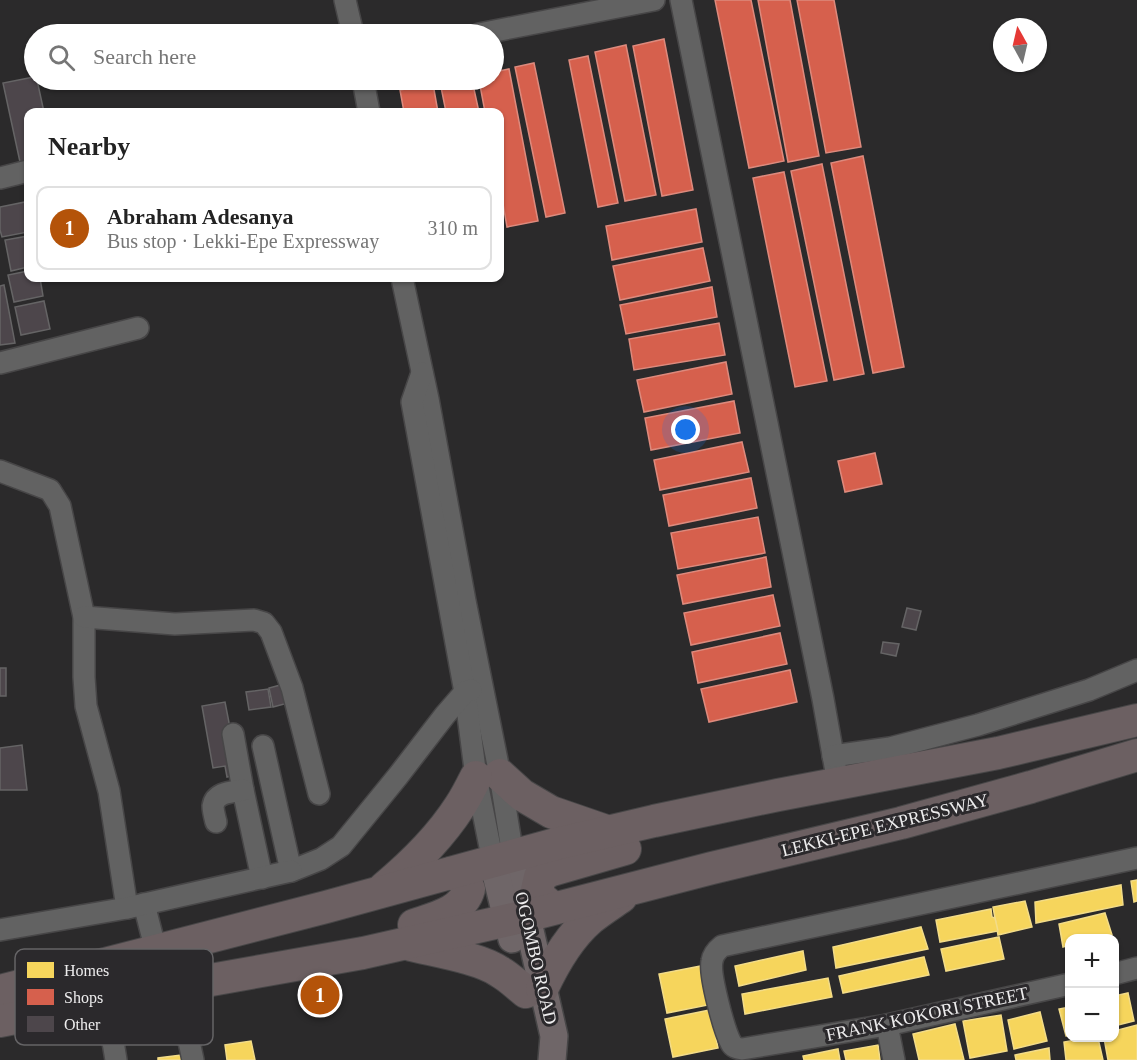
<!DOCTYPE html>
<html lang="en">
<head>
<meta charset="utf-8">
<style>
	body { margin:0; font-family:Georgia,serif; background:#f6f6f6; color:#222 }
	.controls { position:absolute; right:18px; bottom:18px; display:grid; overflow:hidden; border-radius:12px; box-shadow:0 2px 4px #0004 }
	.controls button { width:54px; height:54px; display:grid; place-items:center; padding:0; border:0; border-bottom:2px solid #e0e0e0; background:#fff; color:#222; font:30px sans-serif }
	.compass { position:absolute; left:993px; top:18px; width:54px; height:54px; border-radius:50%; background:#fff; box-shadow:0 2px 4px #0004; rotate:352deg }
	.you { position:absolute; left:686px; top:430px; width:21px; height:21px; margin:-15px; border:4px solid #fff; border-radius:50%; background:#1a73e8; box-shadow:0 0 0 9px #1a73e833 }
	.badge { display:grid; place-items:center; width:39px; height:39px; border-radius:50%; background:#b45309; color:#fff; font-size:20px; font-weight:700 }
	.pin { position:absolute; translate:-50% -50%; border:3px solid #fff; box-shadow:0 2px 6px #0006 }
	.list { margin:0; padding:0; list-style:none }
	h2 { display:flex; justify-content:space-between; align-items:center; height:78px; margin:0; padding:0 24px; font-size:26px }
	h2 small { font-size:20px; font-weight:400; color:#767676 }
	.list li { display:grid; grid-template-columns:39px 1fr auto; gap:18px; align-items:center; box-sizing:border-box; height:84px; margin:0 12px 12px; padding:0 12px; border:2px solid #e0e0e0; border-radius:12px }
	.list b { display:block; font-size:22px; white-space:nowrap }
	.list p { margin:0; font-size:20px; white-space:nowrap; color:#767676 }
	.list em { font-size:20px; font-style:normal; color:#767676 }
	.icon { flex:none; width:33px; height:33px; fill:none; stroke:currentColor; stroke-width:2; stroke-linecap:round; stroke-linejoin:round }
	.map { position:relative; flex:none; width:1137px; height:1060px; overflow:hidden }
	.search { position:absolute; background:#fff; box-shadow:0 2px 4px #0004; left:24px; top:24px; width:480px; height:66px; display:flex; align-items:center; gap:15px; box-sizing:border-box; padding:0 21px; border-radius:33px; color:#767676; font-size:22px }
	.panel { position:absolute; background:#fff; box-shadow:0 2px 4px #0004; left:24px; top:108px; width:480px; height:174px; border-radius:12px }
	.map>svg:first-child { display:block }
	.homes { fill:#f6d55c; stroke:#f3dc88; stroke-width:1.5 }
	.shops { fill:#d6604d; stroke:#dd8a7d; stroke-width:1.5 }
	.building { fill:#4d464b; stroke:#656465; stroke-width:1.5 }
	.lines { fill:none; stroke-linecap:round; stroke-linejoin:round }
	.minor-casing { stroke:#474647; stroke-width:24 }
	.major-casing { stroke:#474647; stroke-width:30 }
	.highway-casing { stroke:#474647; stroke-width:34 }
	.minor { stroke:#626262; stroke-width:21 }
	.major { stroke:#6f6668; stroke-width:27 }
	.highway { stroke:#6c6062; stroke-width:32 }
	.labels { text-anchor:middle; stroke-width:6; stroke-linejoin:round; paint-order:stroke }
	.street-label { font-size:18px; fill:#edeced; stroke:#2b292c }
	.key { fill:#2b292c; stroke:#656466; stroke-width:1.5 }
	.key-label { font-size:16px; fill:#edeced }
</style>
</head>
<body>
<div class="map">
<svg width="1137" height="1060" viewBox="0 0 1137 1060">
	<rect width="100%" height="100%" fill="#2b2a2b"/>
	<g class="homes">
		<polygon points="1137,880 1137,901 1134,902 1131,881"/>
		<polygon points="1121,885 1123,905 1036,923 1035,902"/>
		<polygon points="1025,901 1032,927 998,935 993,907"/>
		<polygon points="991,909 992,917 995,918 998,931 940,942 936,920"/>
		<polygon points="1105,913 1112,935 1097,938 1070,938 1070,945 1063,947 1059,924"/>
		<polygon points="921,927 928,949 836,968 833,947"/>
		<polygon points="999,937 1004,959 946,971 941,949"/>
		<polygon points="803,951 806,970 739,986 735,966"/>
		<polygon points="924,957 929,975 843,993 839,976"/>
		<polygon points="701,966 708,1005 667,1013 659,974"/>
		<polygon points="828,978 832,997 745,1014 742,994"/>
		<polygon points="1128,993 1134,1021 1114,1026 1114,996"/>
		<polygon points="1070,1007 1070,1036 1066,1036 1059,1009"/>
		<polygon points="710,1010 718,1048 673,1057 665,1019"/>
		<polygon points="1040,1012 1047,1041 1014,1049 1008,1020"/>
		<polygon points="1001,1015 1007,1051 970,1058 963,1021"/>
		<polygon points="955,1024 964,1060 919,1060 913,1034"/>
		<polygon points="1137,1025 1137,1060 1108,1060 1104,1038 1114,1038 1114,1031"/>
		<polygon points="1086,1038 1098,1038 1103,1060 1066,1060 1064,1042"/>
		<polygon points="251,1041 255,1060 227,1060 225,1045"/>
		<polygon points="878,1045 880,1060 846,1060 844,1051"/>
		<polygon points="1049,1048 1050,1060 1016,1060 1015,1055"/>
		<polygon points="838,1049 840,1060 804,1060 803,1056"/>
		<polygon points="189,1054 190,1060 158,1060 158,1058"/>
	</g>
	<g class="shops">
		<polygon points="715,0 751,0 784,161 749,168"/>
		<polygon points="758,0 790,0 819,156 788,162"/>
		<polygon points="797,0 834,0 861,147 826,153"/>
		<polygon points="664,39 693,190 662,196 633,46"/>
		<polygon points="626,45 656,195 625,201 595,52"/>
		<polygon points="588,56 618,203 598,207 569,60"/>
		<polygon points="534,63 565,213 546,217 515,67"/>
		<polygon points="509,69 538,221 507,227 500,187 500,112 485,112 479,80 494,80 494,72"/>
		<polygon points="451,80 472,80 479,112 446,112 440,82"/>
		<polygon points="433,84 438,112 404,112 400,90"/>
		<polygon points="863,156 904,367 873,373 831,163"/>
		<polygon points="822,164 864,374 834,380 791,171"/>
		<polygon points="784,172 827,381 795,387 753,178"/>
		<polygon points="696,209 702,242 612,260 606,226"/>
		<polygon points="703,248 710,281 620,300 613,266"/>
		<polygon points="712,287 717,317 626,334 620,305"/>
		<polygon points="719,323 725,355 634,370 629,339"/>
		<polygon points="726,362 732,394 644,412 637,380"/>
		<polygon points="734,401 740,433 651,450 645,418"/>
		<polygon points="742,442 749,472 660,490 654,460"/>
		<polygon points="875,453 882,484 845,492 838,461"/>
		<polygon points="751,478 757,508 669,526 663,495"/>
		<polygon points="758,517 765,553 678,569 671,533"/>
		<polygon points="766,557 771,587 683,604 677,575"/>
		<polygon points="773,595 780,626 691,645 684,613"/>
		<polygon points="780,633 787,664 698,683 692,652"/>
		<polygon points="790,670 797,702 709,722 701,689"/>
	</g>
	<g class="building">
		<polygon points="34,77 34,80 37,80 44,112 28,112 28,160 20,162 3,83"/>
		<polygon points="25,202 28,218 28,232 2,237 0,230 0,207"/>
		<polygon points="28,236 28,267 11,271 5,240"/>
		<polygon points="28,271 28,278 40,278 43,296 14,302 8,275"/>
		<polygon points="4,285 15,343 0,345 0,286"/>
		<polygon points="44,301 50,329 21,335 15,307"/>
		<polygon points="907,608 921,611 916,630 902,627"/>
		<polygon points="883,642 899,644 896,656 881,653"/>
		<rect x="0" y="668" width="6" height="28"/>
		<polygon points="284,684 288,703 273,707 269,688"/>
		<polygon points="268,689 271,707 249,710 246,692"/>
		<polygon points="225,702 239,774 227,777 225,766 213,768 202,706"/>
		<polygon points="22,745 27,790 0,790 0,748"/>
	</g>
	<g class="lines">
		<defs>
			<g id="minor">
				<polyline points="345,0 353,34"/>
				<polyline points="681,0 823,699 838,783"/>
				<polyline points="479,34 654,0"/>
				<polyline points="363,80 369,112"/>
				<polyline points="0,178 28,171"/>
				<polyline points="402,278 428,399 465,601 500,775 513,856"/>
				<polyline points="0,363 138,328"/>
				<polyline points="422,373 412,402 465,692 476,777 493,862"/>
				<polyline points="0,471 50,490 60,506 84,617 84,677 86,706 109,791 127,908"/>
				<polyline points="84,617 175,624 254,620 264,623 271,632 292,688 319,794"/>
				<polyline points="233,734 243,790 262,878"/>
				<polyline points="263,746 291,871 321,859 341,846 398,776 445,715 465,692 471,690"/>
				<polyline points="833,756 890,748 978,725 1089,690 1137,670"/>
				<path d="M 216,822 C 215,818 213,811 213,806 C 215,792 232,792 243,790"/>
				<polyline points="144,904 156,951"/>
				<polyline points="0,930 127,908 291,871"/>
				<polyline points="1114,974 1137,968"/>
				<path d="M 1070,984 L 887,1025 L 742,1049 C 736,1048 733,1047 731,1043 C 724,1030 709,974 712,961 C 713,954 717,950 722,946 L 1137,858"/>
				<polyline points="177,986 193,1060"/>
				<polyline points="106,1000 116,1060"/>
				<polyline points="887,1025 894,1060"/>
			</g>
			<g id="major">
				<polyline points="513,856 554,1036 552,1060"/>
				<polyline points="493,862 512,939"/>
			</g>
			<g id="highway">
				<polyline points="500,775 522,795 551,812 609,832"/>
				<path d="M 384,888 C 413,864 440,837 460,806 C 466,797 471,787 476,777"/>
				<polyline points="553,908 542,899 537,890 540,877 549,871 625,849"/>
				<path d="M 414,925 C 434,918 463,912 469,889 L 464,878 L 451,873"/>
				<path d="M 411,945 C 435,951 480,958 500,972 C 509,977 517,985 526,992"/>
				<path d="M 542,989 C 554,963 569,937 590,919 C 600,911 611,904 621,897"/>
				<polyline points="0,991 326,907 556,844 654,821 778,795 998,753 1137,720"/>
				<polyline points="0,1021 177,986 363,953 526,916 712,868 901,823 1031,787 1137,755"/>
			</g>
		</defs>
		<use href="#minor" class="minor-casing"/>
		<use href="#major" class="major-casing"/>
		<use href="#highway" class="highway-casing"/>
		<use href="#minor" class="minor"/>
		<use href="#major" class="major"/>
		<use href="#highway" class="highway"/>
	</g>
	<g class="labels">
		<g class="street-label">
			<text transform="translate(885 825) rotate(-14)" y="6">LEKKI-EPE EXPRESSWAY</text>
			<text transform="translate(536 958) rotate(77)" y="6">OGOMBO ROAD</text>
			<text transform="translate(927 1014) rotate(-12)" y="6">FRANK KOKORI STREET</text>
		</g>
	</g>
	<rect x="15" y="949" width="198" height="96" rx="9" class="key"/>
	<rect x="27" y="962" width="27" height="16" fill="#f6d55c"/>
	<rect x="27" y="989" width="27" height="16" fill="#d6604d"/>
	<rect x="27" y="1016" width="27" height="16" fill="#4d464b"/>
	<g class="key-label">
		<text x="64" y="976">Homes</text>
		<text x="64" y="1003">Shops</text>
		<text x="64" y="1030">Other</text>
	</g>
</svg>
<div class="controls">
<button>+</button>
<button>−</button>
</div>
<svg class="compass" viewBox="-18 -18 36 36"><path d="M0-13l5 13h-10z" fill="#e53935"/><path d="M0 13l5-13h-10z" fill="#767676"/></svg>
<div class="you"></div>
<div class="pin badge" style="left:320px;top:995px">1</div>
<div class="search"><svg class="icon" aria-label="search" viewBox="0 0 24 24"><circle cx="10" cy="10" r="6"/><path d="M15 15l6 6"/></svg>Search here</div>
<section class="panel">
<h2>Nearby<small></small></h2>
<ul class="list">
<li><span class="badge">1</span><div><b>Abraham Adesanya</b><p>Bus stop · Lekki-Epe Expressway</p></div><em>310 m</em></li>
</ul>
</section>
</div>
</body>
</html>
